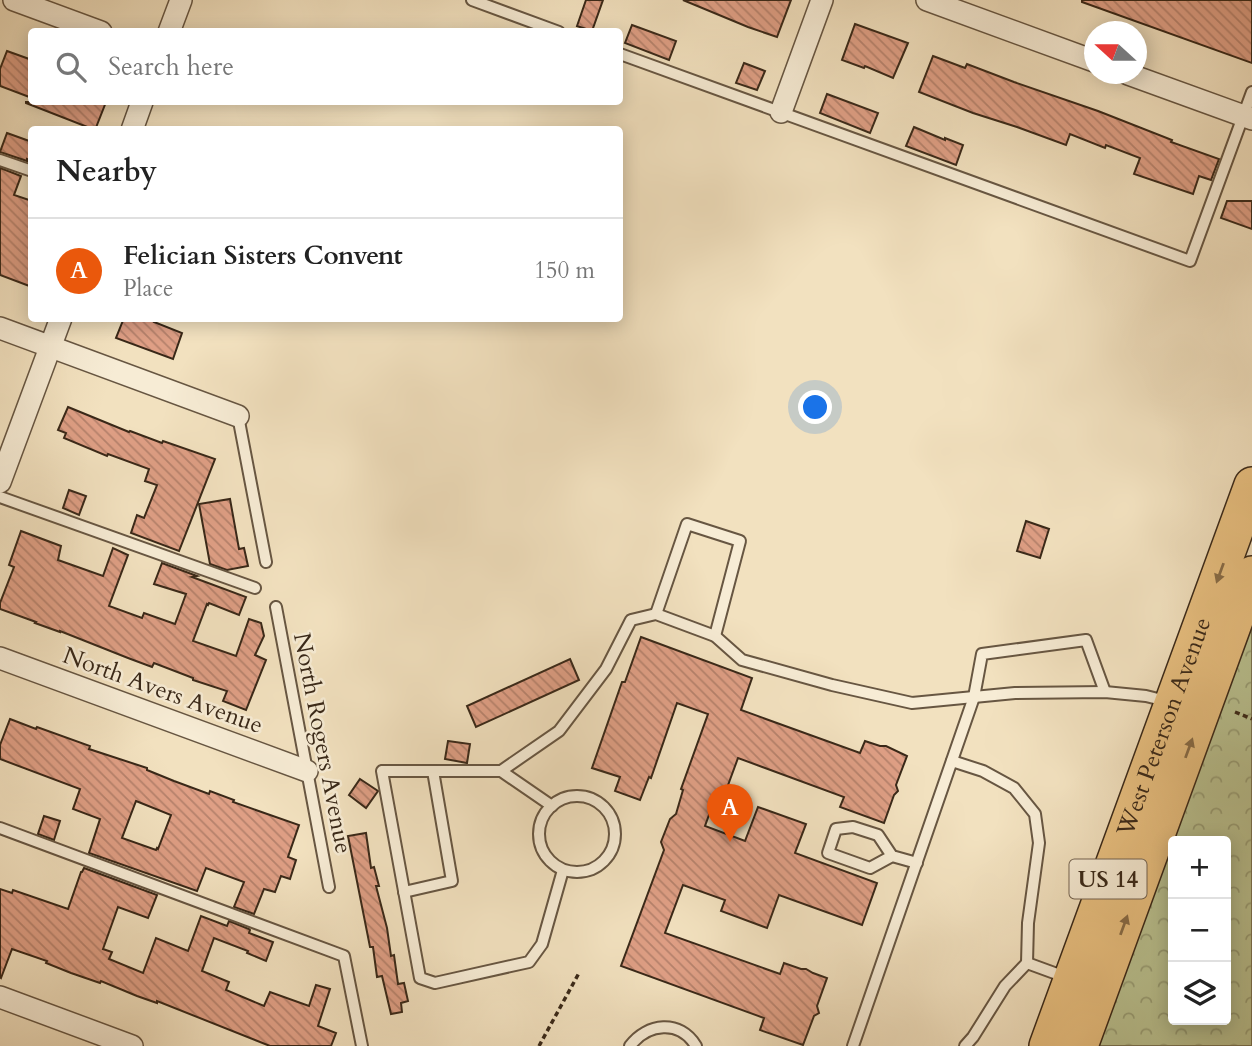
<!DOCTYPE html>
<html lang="en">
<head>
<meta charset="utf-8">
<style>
	body { margin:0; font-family:Cardo,serif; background:#f6f6f6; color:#222 }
	.controls { position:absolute; right:21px; bottom:21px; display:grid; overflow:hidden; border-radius:7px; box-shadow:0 4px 18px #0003 }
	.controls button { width:63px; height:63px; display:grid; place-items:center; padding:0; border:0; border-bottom:2px solid #e0e0e0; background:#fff; color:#222; font:35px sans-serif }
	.compass { position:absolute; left:1084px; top:21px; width:63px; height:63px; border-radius:50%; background:#fff; box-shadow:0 4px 18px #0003; rotate:291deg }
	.you { position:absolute; left:816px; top:408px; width:24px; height:24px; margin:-18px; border:5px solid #fff; border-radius:50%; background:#1a73e8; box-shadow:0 0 0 10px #1a73e833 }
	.badge { display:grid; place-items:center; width:46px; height:46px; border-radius:50%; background:#ea580c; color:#fff; font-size:23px; font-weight:700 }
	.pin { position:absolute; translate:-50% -58px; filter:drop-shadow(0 2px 4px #0008) }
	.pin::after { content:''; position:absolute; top:37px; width:24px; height:21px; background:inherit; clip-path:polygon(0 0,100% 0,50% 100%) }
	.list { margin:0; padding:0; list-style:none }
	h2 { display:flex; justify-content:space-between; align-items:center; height:91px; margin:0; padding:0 28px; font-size:30px }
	h2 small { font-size:23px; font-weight:400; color:#767676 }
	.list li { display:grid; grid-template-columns:46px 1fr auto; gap:21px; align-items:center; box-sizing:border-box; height:105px; padding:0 28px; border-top:2px solid #e0e0e0 }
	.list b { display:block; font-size:26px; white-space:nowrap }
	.list p { margin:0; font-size:23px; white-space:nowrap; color:#767676 }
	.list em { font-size:23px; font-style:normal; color:#767676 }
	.icon { flex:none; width:38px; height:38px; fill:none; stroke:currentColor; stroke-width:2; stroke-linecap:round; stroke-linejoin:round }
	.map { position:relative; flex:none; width:1252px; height:1046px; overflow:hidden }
	.search { position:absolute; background:#fff; box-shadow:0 4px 18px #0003; left:28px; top:28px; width:595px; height:77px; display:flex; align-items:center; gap:18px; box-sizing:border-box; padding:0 24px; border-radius:7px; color:#767676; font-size:26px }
	.panel { position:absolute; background:#fff; box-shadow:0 4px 18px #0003; left:28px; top:126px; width:595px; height:196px; border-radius:7px }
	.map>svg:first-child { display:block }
	.forest { fill:url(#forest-crowns); stroke:#7a7655; stroke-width:2; fill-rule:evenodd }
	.building { fill:url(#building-back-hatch); stroke:#392818; stroke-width:2; fill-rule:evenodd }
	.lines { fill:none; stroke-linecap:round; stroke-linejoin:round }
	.service-casing { stroke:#675642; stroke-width:14 }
	.minor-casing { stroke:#675642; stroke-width:24 }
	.primary-casing { stroke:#392818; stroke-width:38 }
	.path { stroke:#392818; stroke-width:3.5; stroke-dasharray:5 3.5; stroke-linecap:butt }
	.service { stroke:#f7ecd5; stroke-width:10 }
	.minor { stroke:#f7ecd5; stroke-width:21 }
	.primary { stroke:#e9c080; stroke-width:35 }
	.oneway { fill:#886c47 }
	.labels { text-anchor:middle; stroke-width:5; stroke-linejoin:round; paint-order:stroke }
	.shield { fill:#f7ecd5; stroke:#726351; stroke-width:2 }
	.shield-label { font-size:23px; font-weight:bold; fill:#392818 }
	.street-label { font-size:24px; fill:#392818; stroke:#f7ecd5 }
</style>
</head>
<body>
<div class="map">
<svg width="1252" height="1046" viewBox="0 0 1252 1046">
	<defs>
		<pattern id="forest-crowns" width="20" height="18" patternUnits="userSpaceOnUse" patternTransform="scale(1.75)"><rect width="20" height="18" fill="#bac392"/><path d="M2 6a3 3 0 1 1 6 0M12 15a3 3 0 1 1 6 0" fill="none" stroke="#989e76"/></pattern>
		<pattern id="building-back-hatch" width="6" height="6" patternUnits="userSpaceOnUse" patternTransform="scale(1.75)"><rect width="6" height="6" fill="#df9f85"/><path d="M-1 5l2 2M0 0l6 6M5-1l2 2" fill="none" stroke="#b6826c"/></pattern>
	</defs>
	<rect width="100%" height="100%" fill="#f2e1bf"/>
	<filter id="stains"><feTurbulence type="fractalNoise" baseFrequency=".00286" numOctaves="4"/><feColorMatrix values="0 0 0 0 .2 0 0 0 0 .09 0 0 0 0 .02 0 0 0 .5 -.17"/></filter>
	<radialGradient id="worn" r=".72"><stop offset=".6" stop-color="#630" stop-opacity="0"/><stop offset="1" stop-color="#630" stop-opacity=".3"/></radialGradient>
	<path class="forest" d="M 1252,615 L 1252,1046 L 1095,1046 ZM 1173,841 L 1226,841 L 1226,1020 L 1173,1020 Z"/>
	<g class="building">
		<polygon points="586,0 603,0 592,31 577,26"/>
		<polygon points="683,0 791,0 777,37 748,27"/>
		<polygon points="1082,0 1252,0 1252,63 1082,2"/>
		<polygon points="855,24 908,43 893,78 865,66 864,68 842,60"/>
		<polygon points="632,25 676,41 669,60 625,43"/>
		<polygon points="7,51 32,60 32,98 0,86 0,69"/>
		<polygon points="933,56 965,68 967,64 1014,82 1098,111 1172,140 1171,142 1219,159 1211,180 1199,176 1193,194 1134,174 1140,158 1106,145 1105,148 1070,134 1066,145 1017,127 973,113 919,92"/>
		<polygon points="744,63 765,71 757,90 736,83"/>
		<polygon points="827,94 878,113 870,133 820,113"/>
		<polygon points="26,102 106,102 95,130 26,103"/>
		<polygon points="914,127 945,140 945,138 963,145 956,165 906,146"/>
		<polygon points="7,133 32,142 32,161 27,159 27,161 0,152"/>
		<polygon points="0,168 21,176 14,195 32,201 32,287 0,275"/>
		<polygon points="1227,201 1252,201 1252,229 1221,218"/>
		<polygon points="124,318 156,318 154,322 182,333 173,359 116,338"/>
		<polygon points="68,407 129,432 130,431 162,443 163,441 215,459 179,551 131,533 137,515 144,518 157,485 145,481 149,469 108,454 107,456 64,438 66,433 58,430"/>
		<polygon points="69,490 86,496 79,515 63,508"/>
		<polygon points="230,499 239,549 244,548 248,566 227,570 210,564 199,504"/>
		<polygon points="1026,521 1049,529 1040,558 1017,551"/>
		<polygon points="21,531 61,546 58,560 103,576 113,548 128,555 109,606 142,618 144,613 175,624 186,594 154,584 162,563 197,576 192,577 246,597 239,615 209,603 208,605 207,604 193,641 236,656 249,619 261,623 264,636 255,655 266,660 246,710 223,701 227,691 193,680 193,678 154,663 152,667 128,658 60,631 60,632 35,623 36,622 0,609 0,603 14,567 9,565"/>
		<polygon points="641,637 752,678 741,710 860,753 865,741 880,746 886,746 907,756 896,785 898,791 894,795 884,823 840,807 844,797 738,758 724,796 717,793 705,826 745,841 758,807 806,824 795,853 877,883 862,925 779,895 767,928 721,911 725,900 683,885 665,933 780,974 784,963 801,969 806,969 813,973 827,978 817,1006 819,1013 814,1016 803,1045 760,1030 764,1018 621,966 664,850 661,842 670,819 676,814 683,790 681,789 708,714 677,703 651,778 649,777 640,800 615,791 620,777 592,768 622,682 625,682"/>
		<polygon points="570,659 579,680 476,727 467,706"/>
		<path d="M 10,719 L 36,729 L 37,727 L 90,746 L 89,749 L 147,768 L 147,770 L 174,781 L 209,794 L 210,791 L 234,800 L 233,802 L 299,825 L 288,857 L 296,860 L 290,879 L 281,876 L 275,892 L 264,889 L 254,914 L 234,907 L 244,882 L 206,868 L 197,891 L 89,853 L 100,819 L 73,809 L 80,789 L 0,759 L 0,745 ZM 136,801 L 171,815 L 158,849 L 157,848 L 156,850 L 122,838 Z"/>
		<polygon points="448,741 470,744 467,763 445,759"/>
		<polygon points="360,779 378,791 366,808 349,795"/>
		<polygon points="44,816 60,821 54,840 38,834"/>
		<polygon points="366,833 371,868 374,867 379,886 376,886 387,928 391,956 394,955 398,984 404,983 408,1001 401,1003 402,1012 391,1014 382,976 377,977 373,947 370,947 348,836"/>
		<polygon points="84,868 157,895 148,918 118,907 103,949 112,952 109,959 143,973 156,938 188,951 201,916 227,926 229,921 249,929 250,930 249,933 273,942 266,961 247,953 248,951 214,938 202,971 229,982 226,990 264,1006 270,992 309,1006 316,985 330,989 318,1026 336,1033 331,1046 270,1046 157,1001 157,1003 137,996 101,981 100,983 71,973 46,963 47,961 12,949 1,978 0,977 0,889 12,893 13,890 68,909 81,872 82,872"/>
	</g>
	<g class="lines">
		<defs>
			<g id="service">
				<polyline points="472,0 559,32"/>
				<polyline points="620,54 1190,261 1252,92"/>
				<polyline points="0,160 32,171"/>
				<polyline points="238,416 266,562"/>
				<polyline points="0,497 255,588"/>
				<polyline points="276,607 329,887"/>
				<polyline points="656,614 687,524 740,541 715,636"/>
				<polyline points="952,761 983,771 1014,788 1035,814 1039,843 1028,923 1027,963"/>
				<polyline points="501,771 552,806"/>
				<circle cx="577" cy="834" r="38"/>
				<polyline points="0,828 344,956 362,1046"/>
				<polyline points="892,856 878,835 853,827 836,829 828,853 870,868 892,856 917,863"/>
				<polyline points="563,870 542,944 529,962 435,983 420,978 382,771 501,771 559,731 606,669 631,620 656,614 715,636 742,660 832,685 912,703 1015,693 1105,692 1146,696 1166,701"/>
				<polyline points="404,892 452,881 433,771"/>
				<path d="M 630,1046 C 647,1023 680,1019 696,1046"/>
				<polyline points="853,1046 974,697 982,654 1086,640 1105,692"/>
				<polyline points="965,1046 973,1037 1005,986 1027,963 1068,978"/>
			</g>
			<g id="minor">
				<polyline points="14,0 101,32"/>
				<polyline points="927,0 1094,61"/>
				<polyline points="169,32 181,0"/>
				<polyline points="1128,74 1252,119"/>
				<polyline points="781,112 822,0"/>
				<polyline points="132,130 142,102"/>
				<polyline points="0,328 238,416"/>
				<polyline points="0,482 61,318"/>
				<polyline points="0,658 307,771"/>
				<polyline points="0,997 132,1046"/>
			</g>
			<g id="primary">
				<path id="s1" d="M 1047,1046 L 1252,485"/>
				<polyline points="1080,1046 1252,574"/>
			</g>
		</defs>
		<use href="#service" class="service-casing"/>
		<use href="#minor" class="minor-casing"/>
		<use href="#primary" class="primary-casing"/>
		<g class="path">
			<polyline points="1235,712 1252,719"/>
			<polyline points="539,1046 579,973"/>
		</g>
		<use href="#service" class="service"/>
		<use href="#minor" class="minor"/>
		<use href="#primary" class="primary"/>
	</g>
	<defs><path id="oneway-solid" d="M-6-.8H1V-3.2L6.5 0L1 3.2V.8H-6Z" transform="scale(1.75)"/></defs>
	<g class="oneway">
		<use href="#oneway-solid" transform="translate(1220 573) rotate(110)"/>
		<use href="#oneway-solid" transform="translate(1189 748) rotate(-70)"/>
		<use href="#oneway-solid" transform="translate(1124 925) rotate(-70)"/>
	</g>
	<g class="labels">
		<rect class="shield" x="1069.5" y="859.5" width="77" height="39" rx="5"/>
		<g class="shield-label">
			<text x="1108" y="887">US 14</text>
		</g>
		<g class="street-label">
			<text transform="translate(163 690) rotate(20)" y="8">North Avers Avenue</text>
			<text dy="8" stroke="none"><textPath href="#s1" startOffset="340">West Peterson Avenue</textPath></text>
			<text transform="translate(323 743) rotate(79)" y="8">North Rogers Avenue</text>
		</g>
	</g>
	<rect width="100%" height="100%" filter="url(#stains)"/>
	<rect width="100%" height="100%" fill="url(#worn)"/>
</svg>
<div class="controls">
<button>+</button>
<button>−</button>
<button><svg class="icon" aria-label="layers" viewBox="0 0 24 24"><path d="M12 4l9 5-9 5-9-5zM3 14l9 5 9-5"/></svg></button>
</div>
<svg class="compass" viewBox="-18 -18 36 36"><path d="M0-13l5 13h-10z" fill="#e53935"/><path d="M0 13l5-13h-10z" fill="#767676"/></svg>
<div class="you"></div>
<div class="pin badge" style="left:730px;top:842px">A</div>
<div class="search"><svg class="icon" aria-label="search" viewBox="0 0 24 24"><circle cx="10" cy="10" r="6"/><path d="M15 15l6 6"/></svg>Search here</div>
<section class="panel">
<h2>Nearby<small></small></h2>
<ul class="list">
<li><span class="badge">A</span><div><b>Felician Sisters Convent</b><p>Place</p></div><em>150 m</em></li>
</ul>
</section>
</div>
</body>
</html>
